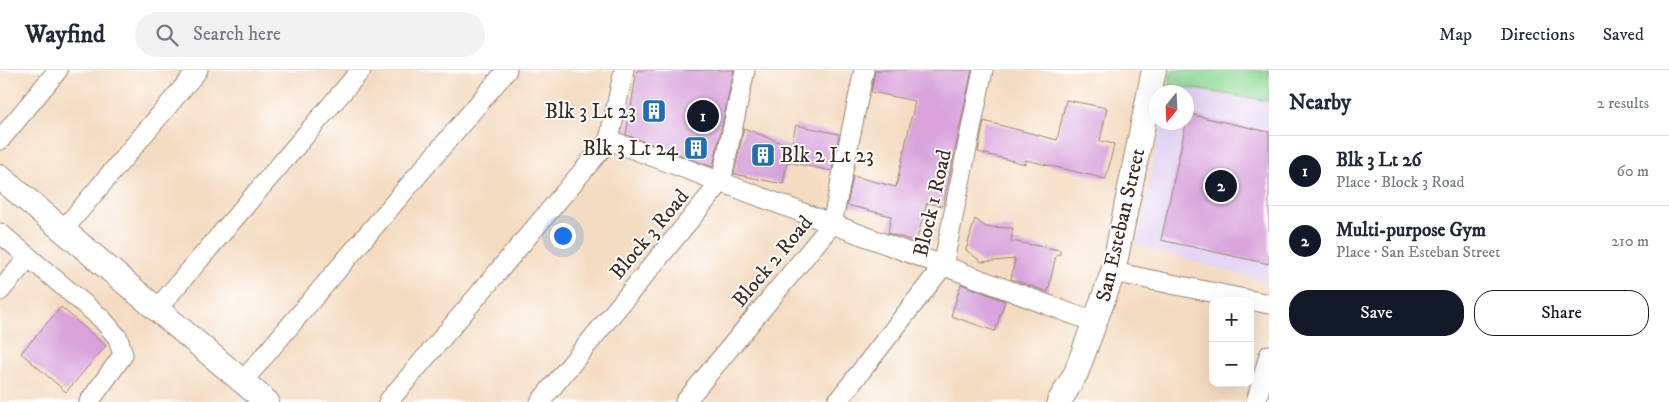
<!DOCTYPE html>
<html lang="en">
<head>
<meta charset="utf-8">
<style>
	body { margin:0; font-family:"IM FELL DW Pica",serif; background:#f2f2f3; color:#1f2937 }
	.controls { position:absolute; right:15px; bottom:15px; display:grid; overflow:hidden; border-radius:10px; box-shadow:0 5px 20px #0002 }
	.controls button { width:45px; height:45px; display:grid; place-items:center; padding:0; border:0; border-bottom:1px solid #e0e1e3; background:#fff; color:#1f2937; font:25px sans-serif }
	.compass { position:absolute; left:1149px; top:15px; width:45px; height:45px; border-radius:50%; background:#fff; box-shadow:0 5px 20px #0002; rotate:198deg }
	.you { position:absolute; left:562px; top:165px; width:18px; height:18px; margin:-12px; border:4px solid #fff; border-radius:50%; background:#1a73e8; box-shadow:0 0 0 8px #1a73e833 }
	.badge { display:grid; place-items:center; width:32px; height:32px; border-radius:50%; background:#111827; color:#fff; font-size:16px; font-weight:700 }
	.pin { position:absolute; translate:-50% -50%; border:2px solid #fff; box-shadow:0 1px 5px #0006 }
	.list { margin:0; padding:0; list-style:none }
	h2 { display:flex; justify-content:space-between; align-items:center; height:65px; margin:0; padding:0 20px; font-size:21px }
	h2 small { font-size:16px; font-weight:400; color:#747a83 }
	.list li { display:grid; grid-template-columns:32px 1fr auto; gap:15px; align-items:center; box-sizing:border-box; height:70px; padding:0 20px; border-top:1px solid #e0e1e3 }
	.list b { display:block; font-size:19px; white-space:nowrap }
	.list p { margin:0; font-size:16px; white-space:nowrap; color:#747a83 }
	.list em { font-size:16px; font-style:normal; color:#747a83 }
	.actions { display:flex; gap:10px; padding:15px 20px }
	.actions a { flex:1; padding:11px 0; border:1px solid #111827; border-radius:20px; text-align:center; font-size:18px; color:#111827 }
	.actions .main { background:#111827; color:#fff }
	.icon { flex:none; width:28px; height:28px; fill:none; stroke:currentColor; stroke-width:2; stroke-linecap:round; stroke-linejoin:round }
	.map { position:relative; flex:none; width:1269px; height:332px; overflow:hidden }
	header { display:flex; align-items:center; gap:30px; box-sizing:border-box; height:70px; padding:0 25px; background:#fff; border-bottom:1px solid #e0e1e3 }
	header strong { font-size:24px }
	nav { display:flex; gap:28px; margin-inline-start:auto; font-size:18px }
	.search { width:350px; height:45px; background:#f2f2f3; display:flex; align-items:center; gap:12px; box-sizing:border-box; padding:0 18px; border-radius:28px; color:#747a83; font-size:19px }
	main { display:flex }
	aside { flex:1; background:#fff }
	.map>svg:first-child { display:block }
	.built { fill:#e2d4f3 }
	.pitch { fill:#8fd994; stroke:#658259 }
	.building { fill:#d8a3db }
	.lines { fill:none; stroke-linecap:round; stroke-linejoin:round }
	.minor-casing { stroke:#988370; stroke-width:21 }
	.tertiary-casing { stroke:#988370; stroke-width:26 }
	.minor { stroke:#fff; stroke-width:19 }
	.tertiary { stroke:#fff; stroke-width:24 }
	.labels { text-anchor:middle; stroke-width:4; stroke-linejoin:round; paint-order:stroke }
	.poi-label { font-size:21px; fill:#3b2a1e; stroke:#fff; text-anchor:end }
	.street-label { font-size:21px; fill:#3b2a1e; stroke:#fff }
</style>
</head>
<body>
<header>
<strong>Wayfind</strong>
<div class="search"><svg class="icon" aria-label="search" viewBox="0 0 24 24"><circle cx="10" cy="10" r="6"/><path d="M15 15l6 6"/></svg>Search here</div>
<nav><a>Map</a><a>Directions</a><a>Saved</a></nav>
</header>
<main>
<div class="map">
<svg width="1269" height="332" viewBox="0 0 1269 332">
	<rect width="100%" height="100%" fill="#fff"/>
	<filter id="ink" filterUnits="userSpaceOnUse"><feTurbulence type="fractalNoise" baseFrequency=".02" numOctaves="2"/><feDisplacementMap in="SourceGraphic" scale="10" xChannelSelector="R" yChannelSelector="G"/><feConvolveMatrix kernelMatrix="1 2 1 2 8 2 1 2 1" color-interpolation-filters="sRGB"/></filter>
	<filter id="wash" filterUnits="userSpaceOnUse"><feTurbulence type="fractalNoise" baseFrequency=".0096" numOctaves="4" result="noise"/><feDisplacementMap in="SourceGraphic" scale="20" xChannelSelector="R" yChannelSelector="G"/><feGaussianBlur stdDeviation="1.12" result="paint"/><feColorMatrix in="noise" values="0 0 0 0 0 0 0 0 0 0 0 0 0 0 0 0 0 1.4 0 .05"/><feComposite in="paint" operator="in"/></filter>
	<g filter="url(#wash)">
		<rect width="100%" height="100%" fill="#f4dcc1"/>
		<polygon class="built" points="1169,15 1269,31 1269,213 1137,175 1161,53 1186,52 1186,22 1167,22"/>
		<polygon class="pitch" points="1172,0 1269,0 1269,31 1169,15"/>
		<g id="blocks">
			<g class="building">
				<polygon points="637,0 734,0 713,97 626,65"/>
				<polygon points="875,0 972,0 943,136 927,133 916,172 888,163 891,146 847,135 853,106 896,117 915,31 871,22"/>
				<polygon points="1066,30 1107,38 1100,71 1114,74 1106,109 1026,90 1025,94 978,82 984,51 1057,70"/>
				<polygon points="1188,44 1269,62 1269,194 1161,170"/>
				<polygon points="796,55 839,64 832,101 787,92 783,114 734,104 744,58 791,77"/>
				<polygon points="975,149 986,157 1013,158 1011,171 1060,180 1060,184 1056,185 1048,222 1011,209 1015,189 982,192 966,180"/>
				<polygon points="961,214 1005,231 995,261 951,246"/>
				<polygon points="61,237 106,276 66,322 21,283"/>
			</g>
		</g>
	</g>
	<g filter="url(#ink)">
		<use href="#blocks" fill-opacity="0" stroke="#988370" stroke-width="1"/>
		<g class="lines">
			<defs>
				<g id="minor">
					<polyline points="0,70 58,0"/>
					<polyline points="609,70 1096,253"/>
					<polyline points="63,160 198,0"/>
					<polyline points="0,163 102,249 118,268 123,285 89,332"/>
					<polyline points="1113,202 1269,234"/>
					<polyline points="0,221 29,187"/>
					<polyline points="157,239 361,0"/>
					<polyline points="243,311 507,0"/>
					<polyline points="388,332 609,70 624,0"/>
					<polyline points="540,332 721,112 745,0"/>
					<polyline points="685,332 832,154 864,0"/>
					<polyline points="837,332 943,196 983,0"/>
					<polyline points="1256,332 1269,285"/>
				</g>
				<g id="tertiary">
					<polyline points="0,107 267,332"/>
					<polyline points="1059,332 1076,303 1113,202 1154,0"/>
				</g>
			</defs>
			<use href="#minor" class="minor-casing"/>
			<use href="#tertiary" class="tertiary-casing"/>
			<use href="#minor" class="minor"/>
			<use href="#tertiary" class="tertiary"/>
		</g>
	</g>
	<defs>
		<symbol id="building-square" viewBox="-11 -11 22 22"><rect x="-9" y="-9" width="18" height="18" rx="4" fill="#1f6fb2" stroke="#fff"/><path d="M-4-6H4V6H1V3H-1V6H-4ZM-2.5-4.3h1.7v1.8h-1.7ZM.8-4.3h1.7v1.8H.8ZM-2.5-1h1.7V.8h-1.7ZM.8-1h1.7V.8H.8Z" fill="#fff"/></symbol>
	</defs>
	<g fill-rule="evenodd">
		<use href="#building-square" x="640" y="27" width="28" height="28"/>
		<use href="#building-square" x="682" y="64" width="28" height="28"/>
		<use href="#building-square" x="749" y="71" width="28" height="28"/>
	</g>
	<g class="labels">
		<g class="poi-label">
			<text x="636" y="48">Blk 3 Lt 23</text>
			<text x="678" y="85">Blk 3 Lt 24</text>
			<text x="780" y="92" text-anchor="start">Blk 2 Lt 23</text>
		</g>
		<g class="street-label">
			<text transform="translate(932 133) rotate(-77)" y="7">Block 1 Road</text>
			<text transform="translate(1120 155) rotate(-77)" y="7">San Esteban Street</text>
			<text transform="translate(649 164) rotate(-50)" y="7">Block 3 Road</text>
			<text transform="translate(772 191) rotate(-50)" y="7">Block 2 Road</text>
		</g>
	</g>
</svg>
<div class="controls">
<button>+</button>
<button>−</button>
</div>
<svg class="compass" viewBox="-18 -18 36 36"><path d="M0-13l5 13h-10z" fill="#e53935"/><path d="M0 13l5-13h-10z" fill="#747a83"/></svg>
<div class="you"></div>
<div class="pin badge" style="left:703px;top:46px">1</div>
<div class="pin badge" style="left:1221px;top:116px">2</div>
</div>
<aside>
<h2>Nearby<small>2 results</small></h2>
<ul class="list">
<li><span class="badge">1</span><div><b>Blk 3 Lt 26</b><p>Place · Block 3 Road</p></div><em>60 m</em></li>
<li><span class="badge">2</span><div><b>Multi-purpose Gym</b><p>Place · San Esteban Street</p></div><em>210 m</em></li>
</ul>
<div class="actions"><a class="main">Save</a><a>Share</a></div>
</aside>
</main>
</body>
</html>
